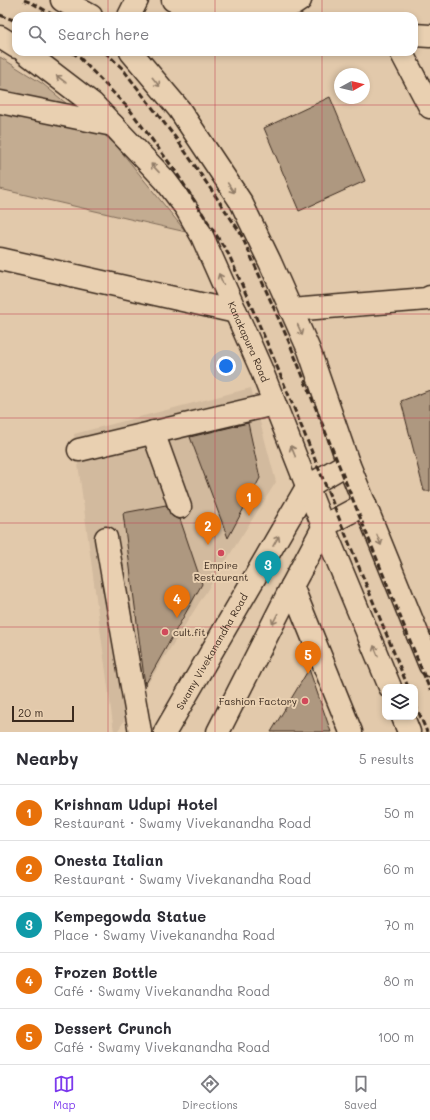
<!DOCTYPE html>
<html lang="en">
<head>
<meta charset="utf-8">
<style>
	body { margin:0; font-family:Mali,sans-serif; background:#f2f2f3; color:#2b2b33 }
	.controls { position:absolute; right:12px; bottom:12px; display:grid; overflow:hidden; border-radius:8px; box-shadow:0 2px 6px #0003 }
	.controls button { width:36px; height:36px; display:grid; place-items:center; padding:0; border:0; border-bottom:1px solid #e1e1e2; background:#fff; color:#2b2b33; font:20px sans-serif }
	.compass { position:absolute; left:334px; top:68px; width:36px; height:36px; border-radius:50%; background:#fff; box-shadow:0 2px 6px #0003; rotate:82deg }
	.scale { position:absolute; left:12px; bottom:10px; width:62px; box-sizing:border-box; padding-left:4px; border:2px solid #3b2a1e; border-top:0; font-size:11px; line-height:14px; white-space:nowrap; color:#3b2a1e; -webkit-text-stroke:3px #e9d0b1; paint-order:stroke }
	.you { position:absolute; left:226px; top:366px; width:14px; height:14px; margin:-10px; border:3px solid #fff; border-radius:50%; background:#1a73e8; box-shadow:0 0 0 6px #1a73e833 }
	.badge { display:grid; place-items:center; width:26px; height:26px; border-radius:50%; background:#7c3aed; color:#fff; font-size:13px; font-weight:700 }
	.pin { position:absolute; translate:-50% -33px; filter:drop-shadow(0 1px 2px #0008) }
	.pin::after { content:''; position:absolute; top:21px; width:14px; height:12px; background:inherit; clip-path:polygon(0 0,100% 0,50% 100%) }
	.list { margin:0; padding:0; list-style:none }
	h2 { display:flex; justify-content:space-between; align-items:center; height:52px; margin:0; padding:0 16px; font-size:17px }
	h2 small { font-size:13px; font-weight:400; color:#7c7c81 }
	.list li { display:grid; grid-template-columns:26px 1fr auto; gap:12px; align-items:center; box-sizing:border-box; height:56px; padding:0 16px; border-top:1px solid #e1e1e2 }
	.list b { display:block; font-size:15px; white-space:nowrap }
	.list p { margin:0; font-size:13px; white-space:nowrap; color:#7c7c81 }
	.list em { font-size:13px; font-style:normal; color:#7c7c81 }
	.icon { flex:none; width:22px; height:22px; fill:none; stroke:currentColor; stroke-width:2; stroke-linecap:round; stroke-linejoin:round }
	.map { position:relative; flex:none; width:430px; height:732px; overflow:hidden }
	.search { position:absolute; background:#fff; box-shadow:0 2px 6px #0003; left:12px; right:12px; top:12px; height:44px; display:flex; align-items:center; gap:10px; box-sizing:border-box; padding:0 14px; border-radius:12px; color:#7c7c81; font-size:15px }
	.sheet { height:332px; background:#fff }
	nav { display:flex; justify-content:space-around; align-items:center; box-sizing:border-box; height:56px; border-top:1px solid #e1e1e2; background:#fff; font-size:11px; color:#7c7c81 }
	nav a { display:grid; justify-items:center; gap:2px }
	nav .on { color:#7c3aed }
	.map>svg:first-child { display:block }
	.built { fill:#d2ba9e }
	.green { fill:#c3ac91; stroke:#7f6b58 }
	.building { fill:#ae9880; stroke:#3b2a1e }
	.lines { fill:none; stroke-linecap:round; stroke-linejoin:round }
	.minor-casing { stroke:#3b2a1e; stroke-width:25 }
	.major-casing { stroke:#3b2a1e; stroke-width:25 }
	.highway-casing { stroke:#3b2a1e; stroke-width:25 }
	.minor { stroke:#e9d0b1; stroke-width:22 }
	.major { stroke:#e9d0b1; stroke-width:22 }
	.highway { stroke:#e9d0b1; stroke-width:22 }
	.rail { stroke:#3b2a1e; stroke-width:3; stroke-dasharray:6 3; stroke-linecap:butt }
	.oneway { stroke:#927d68 }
	.grid { fill:none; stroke:#c24655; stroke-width:1; stroke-opacity:0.55 }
	.poi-dot { fill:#d1495b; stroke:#e9d0b1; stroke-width:1.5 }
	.labels { text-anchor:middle; stroke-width:4; stroke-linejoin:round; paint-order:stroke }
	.street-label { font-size:10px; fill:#3b2a1e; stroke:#e9d0b1 }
	.poi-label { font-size:10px; fill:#3b2a1e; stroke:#e9d0b1 }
</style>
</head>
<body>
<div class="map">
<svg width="430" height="732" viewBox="0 0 430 732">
	<rect width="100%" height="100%" fill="#e2c9ab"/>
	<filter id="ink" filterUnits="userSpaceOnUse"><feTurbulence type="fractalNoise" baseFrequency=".025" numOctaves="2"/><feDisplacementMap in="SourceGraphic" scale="8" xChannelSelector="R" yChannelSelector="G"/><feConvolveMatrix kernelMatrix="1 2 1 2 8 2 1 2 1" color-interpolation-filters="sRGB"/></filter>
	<g filter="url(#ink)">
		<polygon class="built" points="251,388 276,482 117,732 114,732 74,434"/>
		<polygon class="green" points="0,57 43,84 115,144 186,232 0,189"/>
		<g class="building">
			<polygon points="330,97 365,181 299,211 264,128"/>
			<polygon points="430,390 430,491 424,491 401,401"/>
			<polygon points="248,423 260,478 228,538 190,437"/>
			<polygon points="166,505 172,516 177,519 180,519 202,584 145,685 123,513"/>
			<polygon points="309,669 331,732 271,732"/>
		</g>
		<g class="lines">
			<defs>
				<g id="minor">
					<polyline points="173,0 190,5 287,6 294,4 300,0"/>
					<polyline points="129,16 137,0"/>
					<polyline points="414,35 430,36"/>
					<polyline points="401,52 430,107"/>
					<polyline points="0,102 113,125"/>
					<polyline points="0,259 236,312"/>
					<polyline points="291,310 427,299 430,297"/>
					<polyline points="153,432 180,507"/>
					<polyline points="79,450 274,404"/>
					<polyline points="106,538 140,732"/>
					<polyline points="292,586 351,732"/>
				</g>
				<g id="major">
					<path id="s1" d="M 165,732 L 307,487 L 348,463"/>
					<polyline points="218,732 292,586 324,526 365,504"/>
				</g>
				<g id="highway">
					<polyline points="62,0 91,16"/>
					<polyline points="0,37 16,47"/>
					<path id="s2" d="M 25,52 L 93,104 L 165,180 L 186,208 L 202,236 L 261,369 L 317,511 L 390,687"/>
					<polyline points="131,52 179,109 241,202 270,262 309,350 348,463 430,665"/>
					<polyline points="403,717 409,732"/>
				</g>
			</defs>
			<use href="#minor" class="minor-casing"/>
			<use href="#major" class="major-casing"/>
			<use href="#highway" class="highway-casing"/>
			<use href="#minor" class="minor"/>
			<use href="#major" class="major"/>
			<use href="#highway" class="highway"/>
			<g class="rail">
				<polyline points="24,0 32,3 55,16"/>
				<polyline points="0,15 16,21"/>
				<polyline points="72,52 79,57 130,110 176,172 229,255 271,352 408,687"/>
				<polyline points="105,52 122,68 178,141 240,232 289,342 430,690"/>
				<polyline points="415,704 427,732"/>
			</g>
		</g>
		<defs><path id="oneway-shaft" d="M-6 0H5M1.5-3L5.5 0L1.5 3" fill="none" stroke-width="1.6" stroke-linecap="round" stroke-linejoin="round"/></defs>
		<g class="oneway">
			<use href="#oneway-shaft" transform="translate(61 79) rotate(-143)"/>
			<use href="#oneway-shaft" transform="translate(156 82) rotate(51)"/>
			<use href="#oneway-shaft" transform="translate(155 168) rotate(-133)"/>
			<use href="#oneway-shaft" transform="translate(231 188) rotate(56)"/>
			<use href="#oneway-shaft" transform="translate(221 279) rotate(-113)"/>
			<use href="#oneway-shaft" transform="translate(300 330) rotate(66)"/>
			<use href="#oneway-shaft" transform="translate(293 451) rotate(-112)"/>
			<use href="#oneway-shaft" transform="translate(379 540) rotate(68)"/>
			<use href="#oneway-shaft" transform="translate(276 541) rotate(-60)"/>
			<use href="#oneway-shaft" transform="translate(275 619) rotate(117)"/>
			<use href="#oneway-shaft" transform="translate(376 651) rotate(-112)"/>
		</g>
	</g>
	<path class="grid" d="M 108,0 L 108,16M 215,0 L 215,16M 322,0 L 322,16M 108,52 L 108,732M 215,52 L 215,732M 322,52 L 322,732M 0,105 L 430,105M 0,209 L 430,209M 0,314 L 430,314M 0,418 L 430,418M 0,523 L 430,523M 0,627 L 430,627"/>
	<g class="poi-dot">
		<circle cx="221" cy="553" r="4"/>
		<circle cx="165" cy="632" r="4"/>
		<circle cx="305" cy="701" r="4"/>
	</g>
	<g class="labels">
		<g class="street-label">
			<text dy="4" stroke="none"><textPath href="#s2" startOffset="373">Kanakapura Road</textPath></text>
			<text dy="4" stroke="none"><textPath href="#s1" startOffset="93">Swamy Vivekanandha Road</textPath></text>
		</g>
		<g class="poi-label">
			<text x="221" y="569">Empire<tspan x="221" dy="12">Restaurant</tspan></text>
			<text x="173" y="636" text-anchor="start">cult.fit</text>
			<text x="297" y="705" text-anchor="end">Fashion Factory</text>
		</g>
	</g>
</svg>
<div class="controls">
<button><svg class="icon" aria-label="layers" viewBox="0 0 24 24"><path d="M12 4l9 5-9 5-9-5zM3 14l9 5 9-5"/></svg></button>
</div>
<svg class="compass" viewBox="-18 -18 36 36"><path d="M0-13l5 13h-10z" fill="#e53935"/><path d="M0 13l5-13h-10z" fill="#7c7c81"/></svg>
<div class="scale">20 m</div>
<div class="you"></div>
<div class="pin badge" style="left:249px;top:516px;background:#e8710a">1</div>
<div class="pin badge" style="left:208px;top:545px;background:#e8710a">2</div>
<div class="pin badge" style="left:268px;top:584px;background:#0f9aa8">3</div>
<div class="pin badge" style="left:177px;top:618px;background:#e8710a">4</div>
<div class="pin badge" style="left:308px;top:674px;background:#e8710a">5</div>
<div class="search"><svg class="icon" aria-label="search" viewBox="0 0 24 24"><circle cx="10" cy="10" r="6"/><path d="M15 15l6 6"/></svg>Search here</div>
</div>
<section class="sheet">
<h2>Nearby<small>5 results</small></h2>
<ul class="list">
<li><span class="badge" style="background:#e8710a">1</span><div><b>Krishnam Udupi Hotel</b><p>Restaurant · Swamy Vivekanandha Road</p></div><em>50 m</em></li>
<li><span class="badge" style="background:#e8710a">2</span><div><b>Onesta Italian</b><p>Restaurant · Swamy Vivekanandha Road</p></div><em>60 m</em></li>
<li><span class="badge" style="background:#0f9aa8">3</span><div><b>Kempegowda Statue</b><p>Place · Swamy Vivekanandha Road</p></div><em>70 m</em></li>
<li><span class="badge" style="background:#e8710a">4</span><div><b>Frozen Bottle</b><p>Café · Swamy Vivekanandha Road</p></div><em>80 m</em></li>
<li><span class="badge" style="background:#e8710a">5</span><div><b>Dessert Crunch</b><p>Café · Swamy Vivekanandha Road</p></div><em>100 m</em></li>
</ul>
</section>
<nav>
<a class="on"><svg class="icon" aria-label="map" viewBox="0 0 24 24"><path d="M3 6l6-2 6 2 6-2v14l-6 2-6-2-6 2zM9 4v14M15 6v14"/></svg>Map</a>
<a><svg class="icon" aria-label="directions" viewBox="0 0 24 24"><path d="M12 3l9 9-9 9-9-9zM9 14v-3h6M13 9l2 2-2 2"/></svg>Directions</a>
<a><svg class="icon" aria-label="saved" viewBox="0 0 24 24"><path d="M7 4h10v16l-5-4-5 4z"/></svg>Saved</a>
</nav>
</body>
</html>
